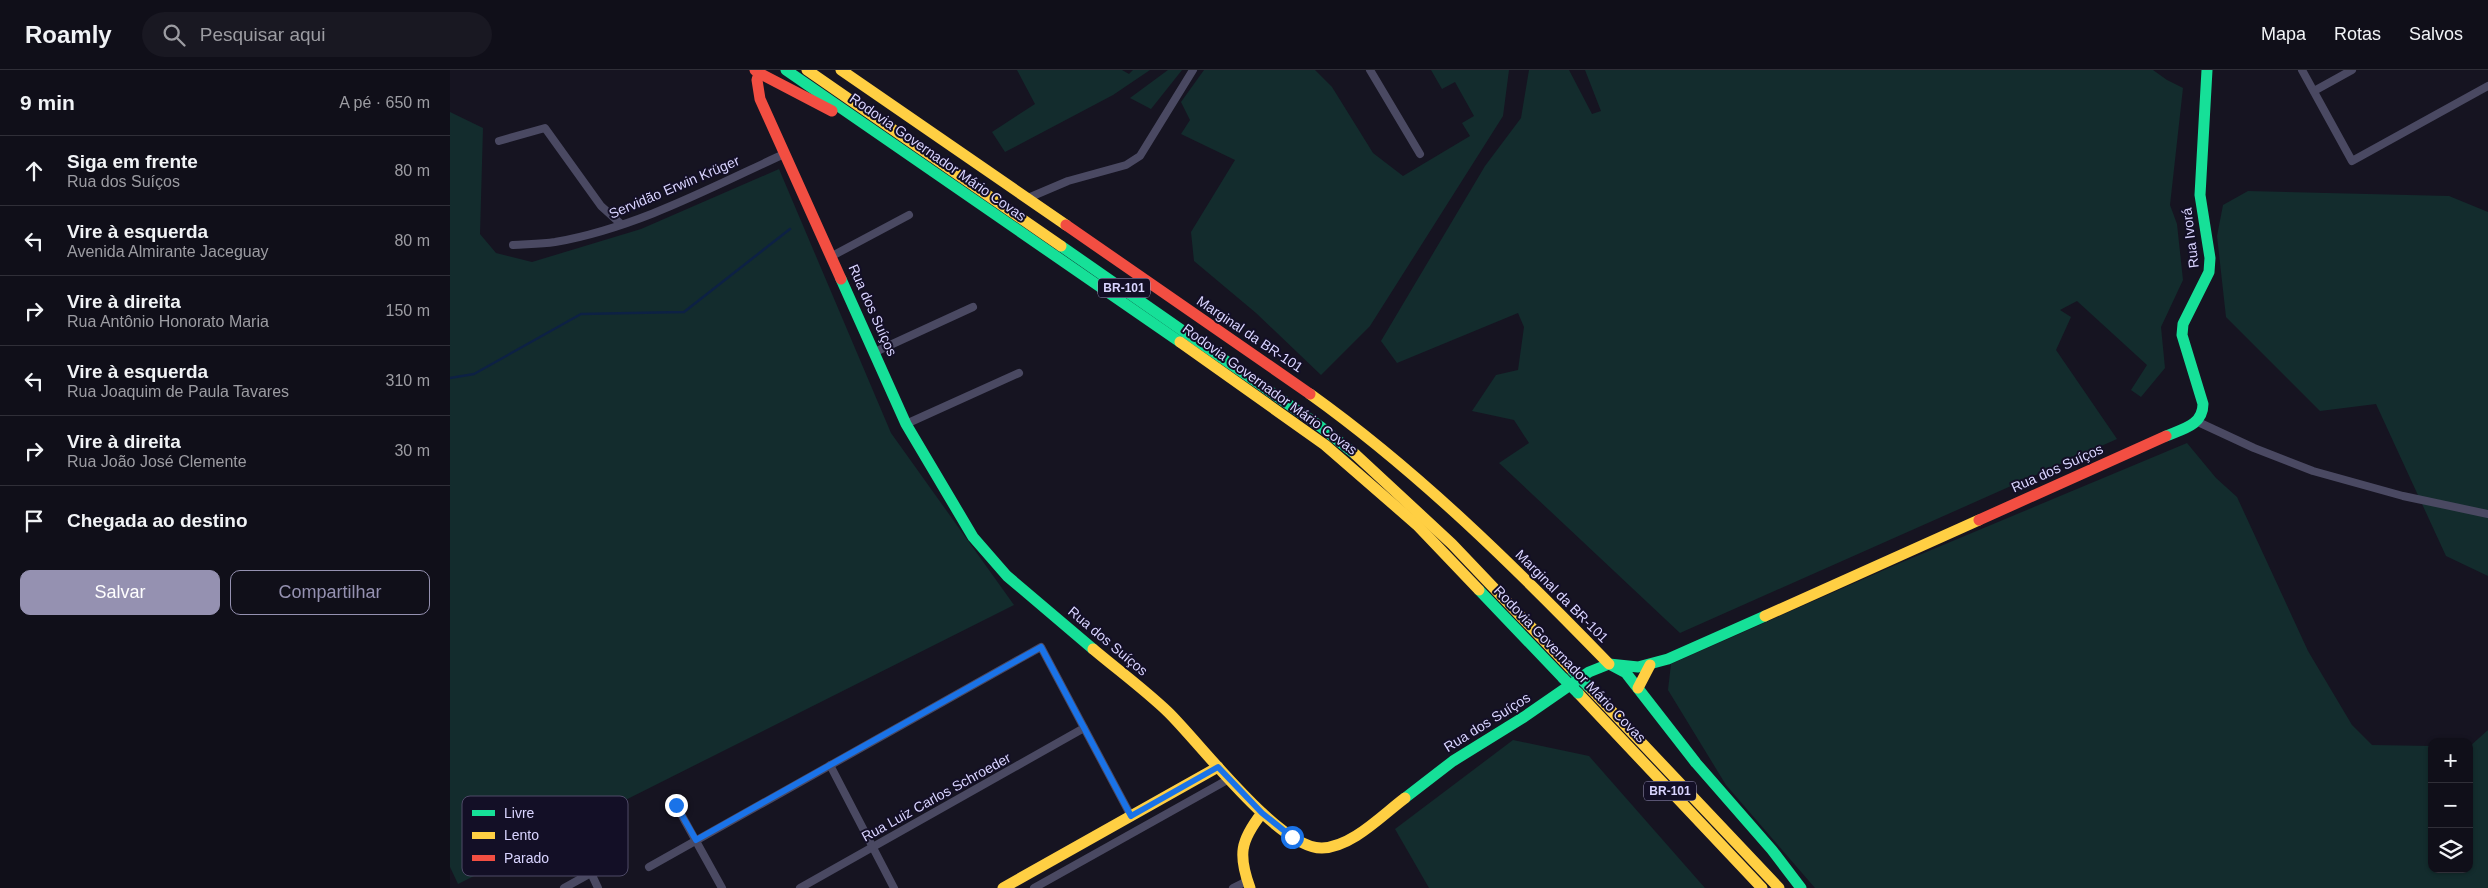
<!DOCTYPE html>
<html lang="pt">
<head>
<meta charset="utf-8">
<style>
	body { margin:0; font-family:Arial,sans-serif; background:#191822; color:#f1f3f6 }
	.controls { position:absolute; right:15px; bottom:15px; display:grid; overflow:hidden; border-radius:10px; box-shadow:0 1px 4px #0004 }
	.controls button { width:45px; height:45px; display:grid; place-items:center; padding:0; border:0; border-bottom:1px solid #302f38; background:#100f19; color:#f1f3f6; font:25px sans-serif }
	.stop { position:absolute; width:15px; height:15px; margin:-11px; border:4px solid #1a73e8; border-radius:50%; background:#fff }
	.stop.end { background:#1a73e8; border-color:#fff; box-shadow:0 1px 5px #0008 }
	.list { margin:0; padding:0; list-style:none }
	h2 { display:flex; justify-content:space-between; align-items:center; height:65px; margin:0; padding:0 20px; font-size:21px }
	h2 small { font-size:16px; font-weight:400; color:#9c9ca2 }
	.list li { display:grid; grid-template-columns:32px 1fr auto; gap:15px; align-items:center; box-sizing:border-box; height:70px; padding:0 20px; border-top:1px solid #302f38 }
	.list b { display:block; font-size:19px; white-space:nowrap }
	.list p { margin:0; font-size:16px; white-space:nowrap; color:#9c9ca2 }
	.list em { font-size:16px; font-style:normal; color:#9c9ca2 }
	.actions { display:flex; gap:10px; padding:15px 20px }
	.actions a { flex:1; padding:11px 0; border:1px solid #9591b1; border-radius:10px; text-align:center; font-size:18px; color:#9591b1 }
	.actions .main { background:#9591b1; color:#fff }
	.icon { flex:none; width:28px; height:28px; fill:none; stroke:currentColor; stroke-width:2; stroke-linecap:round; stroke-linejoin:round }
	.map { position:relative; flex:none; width:2038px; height:818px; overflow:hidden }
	header { display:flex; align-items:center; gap:30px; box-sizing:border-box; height:70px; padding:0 25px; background:#100f19; border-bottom:1px solid #302f38 }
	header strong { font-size:24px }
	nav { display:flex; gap:28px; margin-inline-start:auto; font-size:18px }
	.search { width:350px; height:45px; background:#191822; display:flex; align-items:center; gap:12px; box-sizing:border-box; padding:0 18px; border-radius:28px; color:#9c9ca2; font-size:19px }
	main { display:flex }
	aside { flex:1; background:#100f19 }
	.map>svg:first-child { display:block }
	.green { fill:#132c2d }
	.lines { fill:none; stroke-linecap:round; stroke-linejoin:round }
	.stream { stroke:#0d2144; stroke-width:2.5 }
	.street { stroke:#4a4962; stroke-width:8 }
	.fast { stroke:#16e098; stroke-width:11 }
	.slow { stroke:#ffcf43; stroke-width:11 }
	.jam { stroke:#f24e42; stroke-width:11 }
	.fast-bridge { stroke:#16e098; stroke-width:11 }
	.route { stroke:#1a73e8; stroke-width:6 }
	.labels { text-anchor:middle; stroke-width:4; stroke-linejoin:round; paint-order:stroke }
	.shield { fill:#130f26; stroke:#9e99be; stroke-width:1 }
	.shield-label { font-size:12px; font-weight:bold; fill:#d9d4ff }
	.street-label { font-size:14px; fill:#d9d4ff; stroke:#130f26 }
	.key { fill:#130f26; stroke:#4e4a67; stroke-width:1 }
	.key-label { font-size:14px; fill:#d9d4ff }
</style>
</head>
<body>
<header>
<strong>Roamly</strong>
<div class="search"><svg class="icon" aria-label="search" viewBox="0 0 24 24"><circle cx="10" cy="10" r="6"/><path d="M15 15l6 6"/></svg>Pesquisar aqui</div>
<nav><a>Mapa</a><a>Rotas</a><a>Salvos</a></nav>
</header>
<main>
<aside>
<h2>9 min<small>A pé · 650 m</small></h2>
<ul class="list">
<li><svg class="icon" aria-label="ahead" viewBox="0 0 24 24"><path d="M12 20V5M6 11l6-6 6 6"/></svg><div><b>Siga em frente</b><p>Rua dos Suíços</p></div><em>80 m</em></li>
<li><svg class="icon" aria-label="left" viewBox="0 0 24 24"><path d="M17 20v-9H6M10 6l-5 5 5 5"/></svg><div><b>Vire à esquerda</b><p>Avenida Almirante Jaceguay</p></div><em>80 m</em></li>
<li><svg class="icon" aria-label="right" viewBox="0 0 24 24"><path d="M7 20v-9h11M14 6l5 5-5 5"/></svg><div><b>Vire à direita</b><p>Rua Antônio Honorato Maria</p></div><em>150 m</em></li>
<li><svg class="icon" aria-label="left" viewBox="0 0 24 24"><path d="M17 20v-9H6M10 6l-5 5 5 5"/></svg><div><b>Vire à esquerda</b><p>Rua Joaquim de Paula Tavares</p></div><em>310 m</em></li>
<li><svg class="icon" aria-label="right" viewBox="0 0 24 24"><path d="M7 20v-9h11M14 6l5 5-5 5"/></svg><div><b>Vire à direita</b><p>Rua João José Clemente</p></div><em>30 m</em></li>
<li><svg class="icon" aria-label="arrive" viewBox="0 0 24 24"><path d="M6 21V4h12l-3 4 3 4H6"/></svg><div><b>Chegada ao destino</b></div></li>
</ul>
<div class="actions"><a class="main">Salvar</a><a>Compartilhar</a></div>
</aside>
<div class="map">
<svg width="2038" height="818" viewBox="0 0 2038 818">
	<rect width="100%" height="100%" fill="#161421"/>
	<g class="green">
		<polygon points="567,0 672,0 679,4 683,0 700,0 663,25 555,82 542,62 585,34"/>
		<polygon points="718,0 732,0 701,39 680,28"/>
		<polygon points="754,0 865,0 882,17 923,83 953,106 1020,66 1012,53 1024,46 1005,12 992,19 981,0 1059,0 1053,46 920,256 871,305 806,243 744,191 741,162 785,90 731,64 740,50 731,32"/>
		<polygon points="1079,0 1119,0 1142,44 1151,41 1135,0 1703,0 1717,10 1733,18 1720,135 1727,154 1733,210 1711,257 1715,298 1691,327 1681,320 1697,295 1627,231 1610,240 1621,247 1606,280 1667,369 1230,563 1049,393 1079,373 1064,350 1022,341 1046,305 1068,300 1074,257 1068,243 947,293 931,271 1035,96 1071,48"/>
		<polygon points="0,42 33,58 30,164 46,183 82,192 191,159 329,99 441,363 564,535 8,814 0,797"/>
		<polygon points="1798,121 1999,126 2038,142 2038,506 1996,486 1926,334 1870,341 1776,247 1767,166 1773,135"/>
		<polygon points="1737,373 1766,408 1787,427 1858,581 1902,655 1922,675 1982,676 1982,799 2019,799 2019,677 2038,660 2038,818 1365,818 1276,715 1218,620 1221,594 1450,493"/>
		<polygon points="1063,670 1139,686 1255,818 979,818 945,759"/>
	</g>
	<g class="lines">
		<polyline class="stream" points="0,308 24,304 131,244 234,242 340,159"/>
		<g class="street">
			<polyline points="920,0 970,84"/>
			<polyline points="1852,0 1902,91 2038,16"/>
			<polyline points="1864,21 1902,0"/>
			<polyline points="49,71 95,58 151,136 171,154"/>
			<polyline points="578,128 618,111 676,95 690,86 743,0"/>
			<path d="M 63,175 C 77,174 91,174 105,172 C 186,158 260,118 334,84"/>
			<polyline points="382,186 459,145"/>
			<polyline points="425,282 523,237"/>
			<polyline points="1748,352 1804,378 1863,401 1953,426 2038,444"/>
			<polyline points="456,354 569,303"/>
			<polyline points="380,695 444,818"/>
			<polyline points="226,735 272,818"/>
			<polyline points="199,797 591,577 681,746"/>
			<polyline points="114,818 141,803 148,818"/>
			<polyline points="350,818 634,658"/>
			<polyline points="584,818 779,709"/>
			<polyline points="783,818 797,811"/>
		</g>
		<g class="fast">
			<polyline points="336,0 730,272"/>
			<polyline points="611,176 871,357 905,384"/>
			<polyline points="391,209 456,354 523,467 557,506 643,579"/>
			<path d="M 1716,366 C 1733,359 1753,355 1753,334 L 1732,265 L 1733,254 L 1759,202 L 1760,188 L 1750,125 L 1757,0"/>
			<polyline points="1029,520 1113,608"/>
			<polyline points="1159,594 1176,603 1246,693 1322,780 1351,818"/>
			<polyline points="955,728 1003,691 1074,647 1139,602 1159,594 1188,597 1218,589 1315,546"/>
		</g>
		<g class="slow">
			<polyline points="357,0 611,176"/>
			<polyline points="391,0 616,155"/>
			<polyline points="730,272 875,375 967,455 1029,520"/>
			<path d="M 860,324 C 969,402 1066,498 1159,594"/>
			<polyline points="905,384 1002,474 1123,601"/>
			<polyline points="1315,546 1529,450"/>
			<path d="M 643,579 C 668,600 695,620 718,642 C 750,673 829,779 872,778 C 902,777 931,746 955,728"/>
			<polyline points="1138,616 1329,818"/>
			<polyline points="1188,618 1200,595"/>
			<polyline points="1128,623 1312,818"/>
			<polyline points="553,818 768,697"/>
			<path d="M 800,818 C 788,785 790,771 812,743"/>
		</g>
		<g class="jam">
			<polyline points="305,0 309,3 307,10 310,29 391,209"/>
			<polyline points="309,3 382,41"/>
			<polyline points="616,155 860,324"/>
			<polyline points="1529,450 1716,366"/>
		</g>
		<g class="fast-bridge">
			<polyline points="1123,601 1138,616"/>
			<polyline points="1113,608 1128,623"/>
		</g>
	</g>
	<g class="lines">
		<polyline class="route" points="226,735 246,770 591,577 681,746 768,697 812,743 842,767"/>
	</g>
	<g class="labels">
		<g class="shield">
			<rect x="648" y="208.5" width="52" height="19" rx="4"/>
			<rect x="1194" y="711.5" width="52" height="19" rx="4"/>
		</g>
		<g class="shield-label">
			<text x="674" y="222">BR-101</text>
			<text x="1220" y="725">BR-101</text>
		</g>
		<g class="street-label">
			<text transform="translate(488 87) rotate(35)" y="5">Rodovia Governador Mário Covas</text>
			<text transform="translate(224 117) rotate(-23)" y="5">Servidão Erwin Krüger</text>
			<text transform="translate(1740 168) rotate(-97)" y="5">Rua Ivorá</text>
			<text transform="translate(423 240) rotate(66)" y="5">Rua dos Suíços</text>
			<text transform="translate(800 264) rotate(34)" y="5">Marginal da BR-101</text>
			<text transform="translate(820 319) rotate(36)" y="5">Rodovia Governador Mário Covas</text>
			<text transform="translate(1607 398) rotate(-24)" y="5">Rua dos Suíços</text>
			<text transform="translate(1112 526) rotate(45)" y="5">Marginal da BR-101</text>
			<text transform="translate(658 571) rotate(40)" y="5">Rua dos Suíços</text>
			<text transform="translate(1120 594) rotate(46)" y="5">Rodovia Governador Mário Covas</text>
			<text transform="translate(1037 652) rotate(-32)" y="5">Rua dos Suíços</text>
			<text transform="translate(486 727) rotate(-29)" y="5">Rua Luiz Carlos Schroeder</text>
		</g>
	</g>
	<rect x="12" y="726" width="166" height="80" rx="8" class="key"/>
	<rect x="22" y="740" width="23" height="6" fill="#16e098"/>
	<rect x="22" y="762" width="23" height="7" fill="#ffcf43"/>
	<rect x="22" y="785" width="23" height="6" fill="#f24e42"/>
	<g class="key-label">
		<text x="54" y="748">Livre</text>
		<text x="54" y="770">Lento</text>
		<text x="54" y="793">Parado</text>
	</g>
</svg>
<div class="controls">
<button>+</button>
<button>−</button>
<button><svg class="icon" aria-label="layers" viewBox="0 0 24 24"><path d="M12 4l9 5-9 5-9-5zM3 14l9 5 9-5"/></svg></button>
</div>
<div class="stop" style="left:842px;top:767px"></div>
<div class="stop end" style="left:226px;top:735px"></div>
</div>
</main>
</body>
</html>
